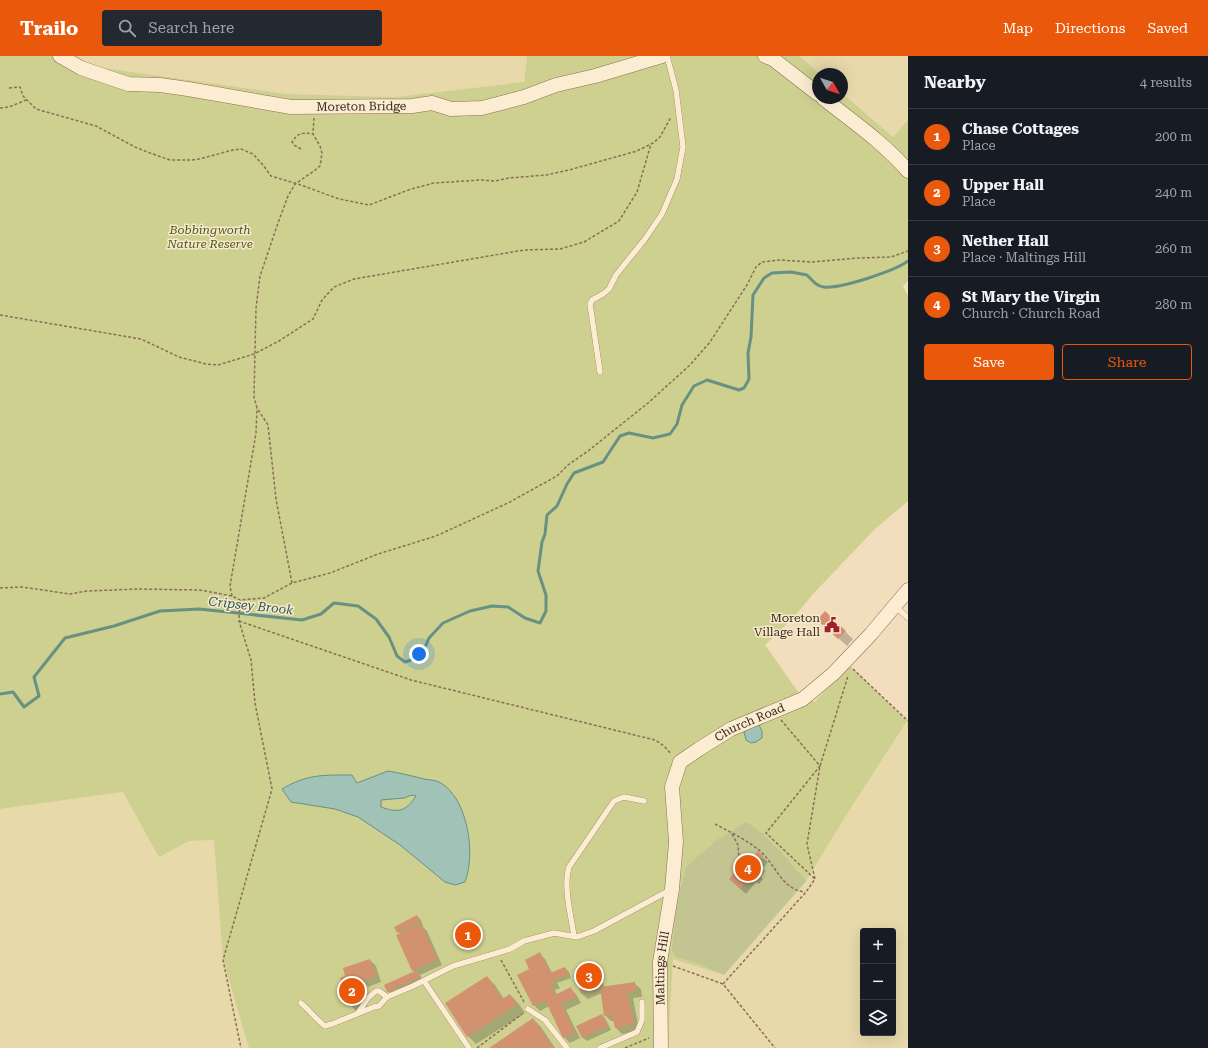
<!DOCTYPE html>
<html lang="en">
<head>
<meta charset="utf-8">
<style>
	body { margin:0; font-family:"Roboto Serif",serif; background:#242831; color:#f1f3f6 }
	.controls { position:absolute; right:12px; bottom:12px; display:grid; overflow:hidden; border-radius:4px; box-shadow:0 4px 16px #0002 }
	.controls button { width:36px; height:36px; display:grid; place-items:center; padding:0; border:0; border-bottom:1px solid #363941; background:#171b24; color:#f1f3f6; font:20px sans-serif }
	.compass { position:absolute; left:812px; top:12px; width:36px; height:36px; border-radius:50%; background:#171b24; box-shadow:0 4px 16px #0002; rotate:129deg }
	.you { position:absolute; left:419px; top:598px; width:14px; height:14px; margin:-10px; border:3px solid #fff; border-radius:50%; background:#1a73e8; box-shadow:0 0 0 6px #1a73e833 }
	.badge { display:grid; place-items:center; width:26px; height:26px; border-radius:50%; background:#ea580c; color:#fff; font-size:13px; font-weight:700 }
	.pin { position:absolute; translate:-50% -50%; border:2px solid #fff; box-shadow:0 1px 4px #0006 }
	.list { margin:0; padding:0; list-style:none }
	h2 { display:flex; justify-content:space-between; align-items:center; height:52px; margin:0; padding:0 16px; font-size:17px }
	h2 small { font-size:13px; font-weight:400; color:#9ea1a6 }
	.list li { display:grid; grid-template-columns:26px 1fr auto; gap:12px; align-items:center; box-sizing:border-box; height:56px; padding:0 16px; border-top:1px solid #363941 }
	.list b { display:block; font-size:15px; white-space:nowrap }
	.list p { margin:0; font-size:13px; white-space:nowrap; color:#9ea1a6 }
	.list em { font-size:13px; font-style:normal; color:#9ea1a6 }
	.actions { display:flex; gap:8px; padding:12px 16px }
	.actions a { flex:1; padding:9px 0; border:1px solid #ea580c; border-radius:4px; text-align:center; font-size:14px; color:#ea580c }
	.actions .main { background:#ea580c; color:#fff }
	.icon { flex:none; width:22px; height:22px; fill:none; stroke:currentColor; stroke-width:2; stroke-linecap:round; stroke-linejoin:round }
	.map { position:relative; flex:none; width:908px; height:992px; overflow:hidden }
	header { display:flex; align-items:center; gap:24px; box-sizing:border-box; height:56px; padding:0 20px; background:#ea580c; color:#fff }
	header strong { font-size:19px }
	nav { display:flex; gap:22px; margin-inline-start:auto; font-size:14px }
	.search { width:280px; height:36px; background:#242831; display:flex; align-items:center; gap:10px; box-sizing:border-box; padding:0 14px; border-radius:4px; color:#9ea1a6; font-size:15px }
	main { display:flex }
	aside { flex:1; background:#171b24 }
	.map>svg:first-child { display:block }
	.farmland { fill:#e8d9aa; fill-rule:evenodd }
	.green { fill:#ced090 }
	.cemetery { fill:#c2c491 }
	.water { fill:#a1c2b6; stroke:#689184; fill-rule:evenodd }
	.shadow { fill:#0003 }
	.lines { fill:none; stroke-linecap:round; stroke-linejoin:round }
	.stream { stroke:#689184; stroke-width:3 }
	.building { fill:#d3926f }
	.service-casing { stroke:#8b6e55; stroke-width:6 }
	.tertiary-casing { stroke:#8b6e55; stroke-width:15 }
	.path { stroke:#8b6e55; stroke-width:1.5; stroke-dasharray:3 2; stroke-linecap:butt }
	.service { stroke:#fcecd1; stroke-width:5.5 }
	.tertiary { stroke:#fcecd1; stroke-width:14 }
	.labels { text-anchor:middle; stroke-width:3; stroke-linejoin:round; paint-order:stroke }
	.street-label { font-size:12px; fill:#39271b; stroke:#f8e9cd }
	.park-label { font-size:12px; font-style:italic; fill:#4d571f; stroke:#f8e9cd }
	.poi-label { font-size:12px; fill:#39271b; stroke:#f8e9cd; text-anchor:end }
	.water-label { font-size:13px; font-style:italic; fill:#285a53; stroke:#f8e9cd }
</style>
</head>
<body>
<header>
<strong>Trailo</strong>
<div class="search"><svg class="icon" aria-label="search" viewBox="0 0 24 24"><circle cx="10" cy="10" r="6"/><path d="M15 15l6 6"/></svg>Search here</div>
<nav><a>Map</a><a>Directions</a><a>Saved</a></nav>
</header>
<main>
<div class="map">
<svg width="908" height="992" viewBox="0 0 908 992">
	<rect width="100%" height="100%" fill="#f2debd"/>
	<g class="farmland">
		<polygon points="61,0 527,0 524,26 395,41 287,38 103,12"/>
		<polygon points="799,0 908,0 908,64 893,81 842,37 842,18 820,18"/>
		<path d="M 908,663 L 908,992 L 668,992 L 673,902 L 806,825 L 847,758 ZM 863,875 L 893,875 L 893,977 L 863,977 Z"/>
		<polygon points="124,736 189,785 214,784 223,904 255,992 0,992 0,753"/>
	</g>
	<polygon class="green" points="0,0 61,0 103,12 287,38 395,41 524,26 527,0 799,0 820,18 818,18 818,42 842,42 842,37 893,81 908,64 908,225 903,230 908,240 908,445 875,473 813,538 794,561 765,589 799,637 814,646 850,610 907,665 847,758 806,825 724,919 673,903 668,992 249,992 223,904 214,784 189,785 159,801 123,736 0,753"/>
	<path class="cemetery" d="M 746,766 C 769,780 788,805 806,825 L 724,919 L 699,908 L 677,901 L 672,895 L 676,852 L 686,811 L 717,784 Z"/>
	<g class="water">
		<polygon points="758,667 762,675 762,682 756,686 751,687 746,684 744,676 750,670"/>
		<path d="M 388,715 C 400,717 412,720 424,723 C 429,724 435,724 439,726 C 468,741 476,798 465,826 L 455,829 L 445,826 L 400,789 L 358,761 L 335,753 L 291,746 L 282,733 C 307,718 324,719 352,719 L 357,727 ZM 412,739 L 416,740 C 406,756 397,757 381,751 L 381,744 L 404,742 Z"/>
	</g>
	<g class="shadow">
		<polygon points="825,556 853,583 847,590 826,571"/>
		<polygon points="762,801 768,806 763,812 765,815 761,821 763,823 759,828 756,826 746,838 736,829 744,807 752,803"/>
		<polygon points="417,860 421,864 423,870 422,870 427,875 442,909 420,919 423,925 392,939 388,935 414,916 400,878 395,871"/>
		<polygon points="475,871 479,875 482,886 464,891 461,887"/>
		<polygon points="539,897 545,903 552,917 565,912 569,916 571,922 557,927 560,932 555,934 557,939 570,932 576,938 581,947 566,954 580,982 570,987 564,981 549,950 540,955 534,949 531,914"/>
		<polygon points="370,904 376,910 381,926 368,931 365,927 360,929 367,951 356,955 350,949 341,922 346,920"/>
		<polygon points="590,906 595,912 605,932 635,928 641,933 642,941 633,942 639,974 622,978 616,972 614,965 611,965 605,959 602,937 588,943 582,938 580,933 586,930"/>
		<polygon points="487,921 495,929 504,943 510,939 518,947 525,957 476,988 468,980"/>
		<polygon points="602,959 605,962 611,974 587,985 583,982 578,970"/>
		<polygon points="533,963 541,971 555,992 491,992"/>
	</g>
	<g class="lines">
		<path class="stream" d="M 0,638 L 13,636 L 24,651 L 39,640 L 34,621 L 65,582 L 114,570 L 160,555 L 199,553 L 302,564 L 321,558 L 334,547 L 358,550 L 376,563 L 389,581 L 397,600 L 405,606 L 414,603 L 423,596 L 429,582 L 443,567 L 470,555 L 492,550 L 508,551 L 525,562 L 540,567 L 546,555 L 546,539 L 538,515 L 542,486 L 545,478 L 547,459 L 557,450 L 567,428 L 574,417 L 603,406 L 620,380 L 629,377 L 653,382 L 670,378 L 677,368 L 682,349 L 694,330 L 707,324 L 739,334 L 744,332 L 749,323 L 748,297 L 751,281 L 753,239 L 764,222 L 772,217 L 791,216 L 807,219 C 812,224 816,230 824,231 C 840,233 895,215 908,205"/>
	</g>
	<g class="building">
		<polygon points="825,555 846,575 838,583 817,564"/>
		<polygon points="758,795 763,800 758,806 760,808 755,814 758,816 752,823 750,821 740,833 729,823 740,810 737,807 740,803 744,806 749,799 752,802"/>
		<polygon points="417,859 420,866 397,877 394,871"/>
		<polygon points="421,868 437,903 412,915 396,879"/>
		<polygon points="476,870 479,882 460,888 456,876"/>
		<polygon points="540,896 550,917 565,911 568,918 554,924 555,926 550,928 555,939 571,931 576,941 561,948 575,976 563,982 545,944 533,950 517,919 529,913 525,904"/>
		<polygon points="370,903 376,920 362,925 360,921 355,923 362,945 349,949 340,922 345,920 343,912"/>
		<polygon points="590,905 601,929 581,938 579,933 585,930 576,911"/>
		<polygon points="417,914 420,921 387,936 384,929"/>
		<polygon points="487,920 502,943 510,938 517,948 467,981 445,947"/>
		<polygon points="635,926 636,935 627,936 634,968 615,972 612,959 604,960 600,931"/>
		<polygon points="602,958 608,970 582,982 576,970"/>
		<polygon points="533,962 554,992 489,992"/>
	</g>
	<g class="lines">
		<defs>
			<g id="service">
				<polyline points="600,316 590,248 592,244 603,238 609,233 616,219 645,183 662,158 677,123 683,91 676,34 667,0"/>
				<polyline points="895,550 908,562"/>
				<path d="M 574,880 C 571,859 563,831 569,811 L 614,745 L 624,741 L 644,745"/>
				<polyline points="424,925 469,992"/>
				<path d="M 301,947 C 305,950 322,969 325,970 C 327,970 329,968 332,968 L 374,951 L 379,950 L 387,941 L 413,930 L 453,910 L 497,897 L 510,893 L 524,885 L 554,877 L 577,881 L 594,875 L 670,834"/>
				<polyline points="528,953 545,964 567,992"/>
				<polyline points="358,957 368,942 376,935 379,935 387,941"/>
				<polyline points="600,992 637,976 642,964 642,946"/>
			</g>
			<g id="tertiary">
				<path id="s1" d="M 60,0 L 81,12 L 128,28 L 160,29 L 188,33 L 291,51 L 412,50 L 432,47 L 451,53 L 482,52 L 524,41 L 556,29 L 595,20 L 662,0"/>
				<polyline points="765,0 773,3 818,38"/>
				<path d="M 823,42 C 852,65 884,87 908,115"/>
				<path id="s2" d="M 661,992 L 660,906 L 672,833 L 676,786 L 672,731 L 680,706 L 699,693 L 731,673 L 803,643 L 834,617 L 871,578 L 908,534"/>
			</g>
		</defs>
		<use href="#service" class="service-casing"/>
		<use href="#tertiary" class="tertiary-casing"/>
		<g class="path">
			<polyline points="9,32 20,31 23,40 36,53 96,70 135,91 150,97 170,104 192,104 199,103 233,94 241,93 253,98 263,109 271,120 301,129 339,143 369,149 411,133 434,127 480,124 495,125 509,122 546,119 569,114 637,95 653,87 660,81 671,61"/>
			<polyline points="0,52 9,51 26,44"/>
			<path d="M 301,93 L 294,89 L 292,86 C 298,77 302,76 313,78"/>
			<polyline points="0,259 141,283 179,301 206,308 218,309 254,298 279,285 313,263 322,244 334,231 354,223 524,194 560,193 584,186 619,165 637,136 651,88"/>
			<polyline points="292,527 276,443 268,369 257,352 254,341 256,252 260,220 278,167 288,140 295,128 314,115 320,110 322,97 320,90 313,78 314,62"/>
			<polyline points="0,532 22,531 70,538 87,535 138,533 200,534 232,540 240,544 264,542 292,527 330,517 378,498 436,480 508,447 557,420 568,409 588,395 648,347 690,309 710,286 747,229 756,211 762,206 779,204 812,206 858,202 891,201 908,195"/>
			<polyline points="232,540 230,530 256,377 257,352"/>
			<polyline points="240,544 239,565 251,604 255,647 272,733 223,904 241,992"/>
			<polyline points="239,565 411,624 655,684 664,690 671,698"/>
			<polyline points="853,613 908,665"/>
			<polyline points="781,664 820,710 766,777 815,823"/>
			<path d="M 715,768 C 730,776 747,784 760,795 C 776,809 782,834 805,836"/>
			<polyline points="732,778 738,789 739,802"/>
			<polyline points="501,904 524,946"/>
			<polyline points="673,910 723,928 775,992"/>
			<polyline points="723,928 806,836 815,823 807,788 820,710 848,620"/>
			<polyline points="477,992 522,958"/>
			<polyline points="625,992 649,982"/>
		</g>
		<use href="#service" class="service"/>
		<use href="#tertiary" class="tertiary"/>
	</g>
	<defs>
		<symbol id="civic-bare" viewBox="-9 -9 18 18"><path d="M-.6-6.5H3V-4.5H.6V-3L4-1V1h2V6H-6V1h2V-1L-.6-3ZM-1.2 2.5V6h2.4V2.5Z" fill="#9f1f2a" stroke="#f8e9cd" stroke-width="2.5" paint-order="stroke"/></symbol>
	</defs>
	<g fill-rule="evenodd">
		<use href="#civic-bare" x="821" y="558" width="22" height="22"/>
	</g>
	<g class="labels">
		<g class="street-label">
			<text dy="4" stroke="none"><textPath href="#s1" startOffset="309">Moreton Bridge</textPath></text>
			<text dy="4" stroke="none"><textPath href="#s2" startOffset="369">Church Road</textPath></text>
			<text dy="4" stroke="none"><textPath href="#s2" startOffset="80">Maltings Hill</textPath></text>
		</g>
		<g class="park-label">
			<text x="210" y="178">Bobbingworth<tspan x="210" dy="14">Nature Reserve</tspan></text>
		</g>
		<g class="poi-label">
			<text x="820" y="566">Moreton<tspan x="820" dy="14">Village Hall</tspan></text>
		</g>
		<g class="water-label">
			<text transform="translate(251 549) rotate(6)" y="5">Cripsey Brook</text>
		</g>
	</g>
</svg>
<div class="controls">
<button>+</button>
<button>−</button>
<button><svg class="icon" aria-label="layers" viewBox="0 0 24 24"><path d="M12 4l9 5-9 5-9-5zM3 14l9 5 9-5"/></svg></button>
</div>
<svg class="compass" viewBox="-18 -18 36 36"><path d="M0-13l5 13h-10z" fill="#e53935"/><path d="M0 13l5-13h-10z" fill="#9ea1a6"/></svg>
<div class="you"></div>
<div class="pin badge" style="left:468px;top:879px">1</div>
<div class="pin badge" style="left:352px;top:935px">2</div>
<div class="pin badge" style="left:589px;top:920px">3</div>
<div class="pin badge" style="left:748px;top:812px">4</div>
</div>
<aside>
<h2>Nearby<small>4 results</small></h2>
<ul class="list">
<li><span class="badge">1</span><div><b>Chase Cottages</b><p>Place</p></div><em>200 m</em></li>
<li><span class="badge">2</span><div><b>Upper Hall</b><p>Place</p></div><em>240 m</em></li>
<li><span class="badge">3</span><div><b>Nether Hall</b><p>Place · Maltings Hill</p></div><em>260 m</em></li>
<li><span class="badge">4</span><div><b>St Mary the Virgin</b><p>Church · Church Road</p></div><em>280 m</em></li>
</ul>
<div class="actions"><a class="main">Save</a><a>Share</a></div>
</aside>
</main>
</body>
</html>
